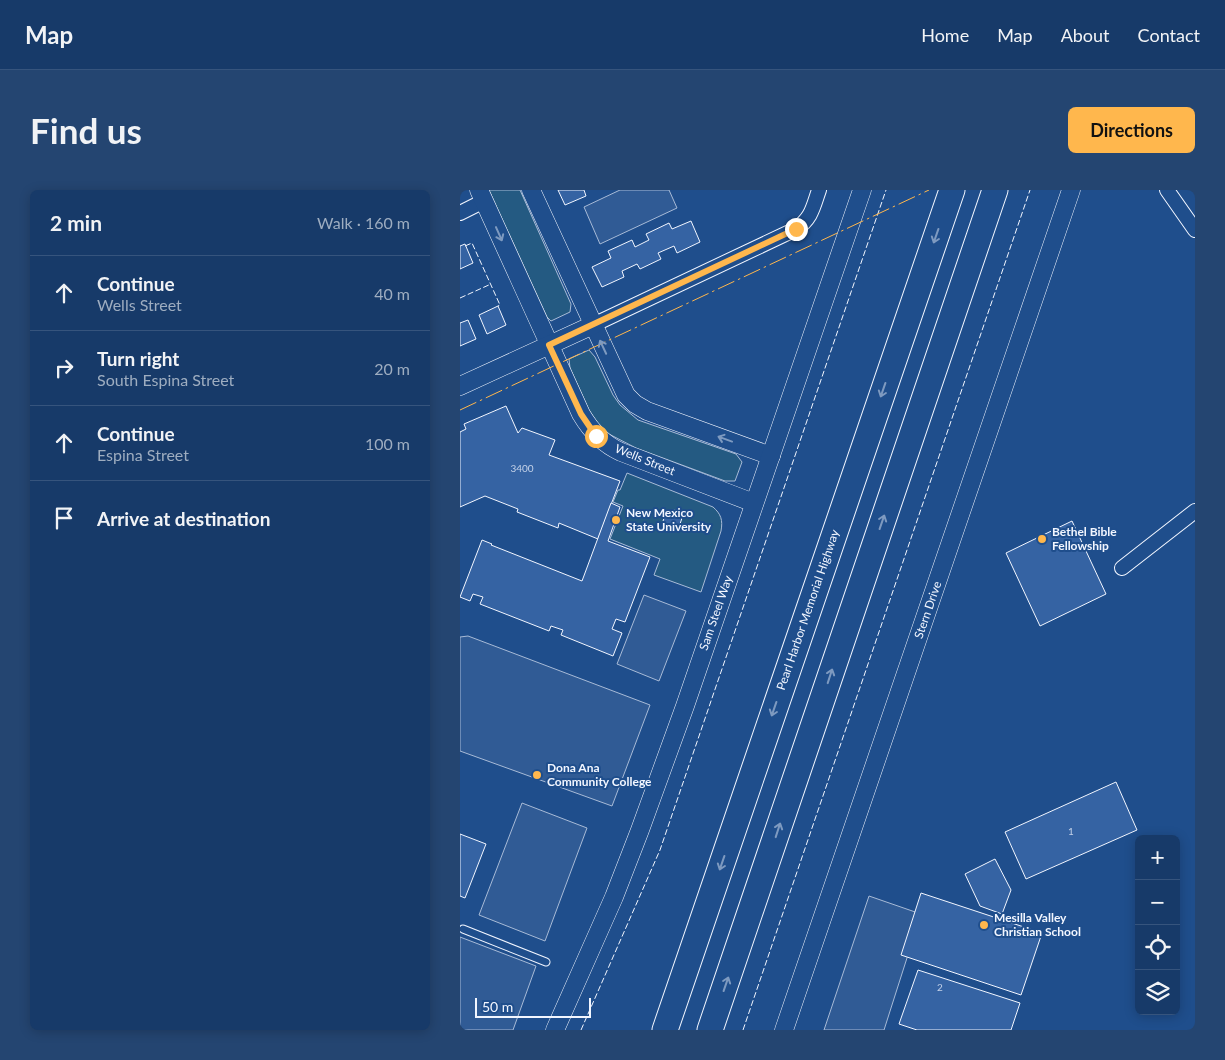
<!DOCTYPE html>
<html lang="en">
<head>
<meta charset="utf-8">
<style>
	body { margin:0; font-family:Lato,sans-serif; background:#244571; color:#f1f3f6 }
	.controls { position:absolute; right:15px; bottom:15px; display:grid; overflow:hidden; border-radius:8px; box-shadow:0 2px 12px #0003 }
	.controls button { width:45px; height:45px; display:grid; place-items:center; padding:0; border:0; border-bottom:1px solid #36547d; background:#173a69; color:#f1f3f6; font:25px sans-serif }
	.scale { position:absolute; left:15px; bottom:12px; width:116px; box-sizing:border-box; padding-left:5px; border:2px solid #f2f6ff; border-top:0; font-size:14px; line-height:18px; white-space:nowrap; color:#f2f6ff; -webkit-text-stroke:4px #1f4e8c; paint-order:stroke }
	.stop { position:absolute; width:15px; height:15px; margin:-11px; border:4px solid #ffb74d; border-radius:50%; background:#fff }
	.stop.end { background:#ffb74d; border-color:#fff; box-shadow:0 1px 5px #0008 }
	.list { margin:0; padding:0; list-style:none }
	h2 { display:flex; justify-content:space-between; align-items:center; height:65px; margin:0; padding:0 20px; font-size:21px }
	h2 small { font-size:16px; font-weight:400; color:#9eadc0 }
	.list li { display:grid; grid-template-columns:32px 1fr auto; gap:15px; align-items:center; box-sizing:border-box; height:75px; padding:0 20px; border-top:1px solid #36547d }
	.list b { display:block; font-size:19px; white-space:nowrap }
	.list p { margin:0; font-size:16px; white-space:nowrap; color:#9eadc0 }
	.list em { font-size:16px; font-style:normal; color:#9eadc0 }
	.icon { flex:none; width:28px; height:28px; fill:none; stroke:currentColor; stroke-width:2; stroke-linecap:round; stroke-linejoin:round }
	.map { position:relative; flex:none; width:735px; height:840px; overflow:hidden; border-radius:8px }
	header { display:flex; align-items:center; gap:30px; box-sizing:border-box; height:70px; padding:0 25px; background:#173a69; border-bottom:1px solid #36547d }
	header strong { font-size:24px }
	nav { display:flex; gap:28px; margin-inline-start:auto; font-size:18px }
	.intro { display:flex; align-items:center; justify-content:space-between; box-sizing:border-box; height:120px; padding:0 30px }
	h1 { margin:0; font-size:35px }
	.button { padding:12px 22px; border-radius:8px; background:#ffb74d; color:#111; font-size:18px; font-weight:700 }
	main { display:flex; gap:30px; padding:0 30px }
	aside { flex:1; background:#173a69; border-radius:8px; box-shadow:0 2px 12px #0003 }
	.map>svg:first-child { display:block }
	.green { fill:#245a82; stroke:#a8bbd7 }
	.parking { fill:#305b95; stroke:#a8bbd7 }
	.building { fill:#3563a3; stroke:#f2f6ff }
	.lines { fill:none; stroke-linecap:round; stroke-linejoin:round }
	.service-casing { stroke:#f2f6ff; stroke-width:9 }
	.minor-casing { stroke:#f2f6ff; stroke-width:16 }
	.tertiary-casing { stroke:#f2f6ff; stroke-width:19 }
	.motorway-casing { stroke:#f2f6ff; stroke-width:27 }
	.service { stroke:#1f4e8c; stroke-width:7 }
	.minor { stroke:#1f4e8c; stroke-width:14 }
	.tertiary { stroke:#1f4e8c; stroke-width:18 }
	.motorway { stroke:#1f4e8c; stroke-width:25 }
	.fence { stroke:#f2f6ff; stroke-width:1; stroke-dasharray:6 2.5; stroke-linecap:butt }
	.power { stroke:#ffb74d; stroke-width:1; stroke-dasharray:18 4 2.5 4; stroke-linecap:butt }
	.oneway { stroke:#7e9ac0 }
	.route { stroke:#ffb74d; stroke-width:6 }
	.poi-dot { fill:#ffb74d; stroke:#1f4e8c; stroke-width:2 }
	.labels { text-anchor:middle; stroke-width:4; stroke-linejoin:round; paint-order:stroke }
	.number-label { font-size:10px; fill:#c3d1e8 }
	.street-label { font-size:12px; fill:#f2f6ff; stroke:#1f4e8c }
	.poi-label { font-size:12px; font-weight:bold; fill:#f2f6ff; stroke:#1f4e8c; text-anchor:start }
</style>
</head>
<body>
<header>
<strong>Map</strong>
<nav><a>Home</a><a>Map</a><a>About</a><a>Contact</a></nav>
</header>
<div class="intro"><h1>Find us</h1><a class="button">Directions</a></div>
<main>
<aside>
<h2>2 min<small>Walk · 160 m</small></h2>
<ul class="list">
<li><svg class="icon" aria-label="ahead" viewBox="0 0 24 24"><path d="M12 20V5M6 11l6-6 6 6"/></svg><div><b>Continue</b><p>Wells Street</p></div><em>40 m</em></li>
<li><svg class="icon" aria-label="right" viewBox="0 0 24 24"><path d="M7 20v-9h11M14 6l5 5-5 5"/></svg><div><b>Turn right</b><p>South Espina Street</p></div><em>20 m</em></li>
<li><svg class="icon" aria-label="ahead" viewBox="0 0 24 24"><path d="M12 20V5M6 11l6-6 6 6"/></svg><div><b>Continue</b><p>Espina Street</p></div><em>100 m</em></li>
<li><svg class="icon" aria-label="arrive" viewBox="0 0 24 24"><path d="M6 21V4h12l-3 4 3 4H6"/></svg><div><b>Arrive at destination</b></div></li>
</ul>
</aside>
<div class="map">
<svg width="735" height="840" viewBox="0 0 735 840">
	<rect width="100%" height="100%" fill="#1f4e8c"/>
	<g class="green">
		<polygon points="29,0 60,0 111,114 110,122 91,131 87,127"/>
		<polygon points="129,160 135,167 153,205 160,215 178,230 276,264 282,272 275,291 265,291 176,258 147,243 137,232 129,220 110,178 109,169"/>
		<path d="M 167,283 L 253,317 C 261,324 263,330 261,341 L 241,402 L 194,385 L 200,369 L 150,349 L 163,316 L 153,312 L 158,300 L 160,300 Z"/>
	</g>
	<g class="parking">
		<polygon points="160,0 209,0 217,18 140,54 124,17"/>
		<polygon points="184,405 226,421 199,491 157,474"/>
		<polygon points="8,446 190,515 152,616 0,561 0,447"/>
		<polygon points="62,613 127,638 85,751 19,725"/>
		<polygon points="409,706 461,724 424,840 364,840"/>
		<polygon points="0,747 76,776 53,840 0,840"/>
	</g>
	<g class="building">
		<polygon points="98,0 124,0 126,6 105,15"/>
		<polygon points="231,31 240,52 217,63 214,56 198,63 201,69 180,79 177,74 162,81 164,87 142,97 132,77 151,68 148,61 172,50 175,57 189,50 186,44 209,33 212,39"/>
		<polygon points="5,54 13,73 0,79 0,56"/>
		<polygon points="38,116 46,135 27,144 19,125"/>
		<polygon points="8,130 16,149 0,156 0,133"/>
		<polygon points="46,216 58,243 62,238 95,250 89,265 160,291 138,349 99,333 98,338 57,322 58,319 25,306 0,317 0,242 6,239 4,234"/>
		<polygon points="151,313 160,317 148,351 190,367 165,432 156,429 152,439 162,443 153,466 101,445 103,440 91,436 89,441 20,414 23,407 13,404 10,411 0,407 22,350 32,354 31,355 122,391"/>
		<polygon points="217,320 222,328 219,337 209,338 203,331 207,321"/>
		<polygon points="612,331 646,404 580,436 546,363"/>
		<polygon points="656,592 677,640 566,689 545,642"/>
		<polygon points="0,644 26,654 5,708 0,706"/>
		<polygon points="535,669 551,700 542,724 520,716 505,684"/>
		<polygon points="461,703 582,743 561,805 441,765"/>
		<polygon points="458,780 560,813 551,840 457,840 439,834"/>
	</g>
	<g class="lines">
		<defs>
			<polyline id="service" points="3,739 86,772"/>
			<g id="minor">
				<polyline points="707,0 735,40"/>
				<polyline points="0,23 24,11"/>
				<path d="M 133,135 L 336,39 C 352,28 353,17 359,0"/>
				<polyline points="662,378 735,321"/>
			</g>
			<g id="tertiary">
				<path d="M 19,0 L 121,224 C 131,241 143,254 161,262 L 294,313"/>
				<polyline points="71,0 166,205 175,214 187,221 311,266"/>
				<polyline points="0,196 133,135"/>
				<polyline points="95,840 154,707 180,640 225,516 402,0"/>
				<polyline points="324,840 611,0"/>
			</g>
			<g id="motorway">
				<polyline points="205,840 492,0"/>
				<polyline points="250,840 535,0"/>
			</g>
		</defs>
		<use href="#service" class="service-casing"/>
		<use href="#minor" class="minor-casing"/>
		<use href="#tertiary" class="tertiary-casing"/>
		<use href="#motorway" class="motorway-casing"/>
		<use href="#service" class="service"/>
		<use href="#minor" class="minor"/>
		<use href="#tertiary" class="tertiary"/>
		<use href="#motorway" class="motorway"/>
		<g class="fence">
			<polyline points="5,56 12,53 40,115 38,116"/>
			<polyline points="0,108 31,94"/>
			<polyline points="121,840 200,660 426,0"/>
			<polyline points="283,840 570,0"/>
		</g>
		<polyline class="power" points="0,220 469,0"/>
	</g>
	<defs><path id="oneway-shaft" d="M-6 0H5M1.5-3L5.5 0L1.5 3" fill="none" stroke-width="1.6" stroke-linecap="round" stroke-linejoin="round" transform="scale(1.25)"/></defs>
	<g class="oneway">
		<use href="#oneway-shaft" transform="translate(39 44) rotate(66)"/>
		<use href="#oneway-shaft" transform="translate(476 46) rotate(109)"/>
		<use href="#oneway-shaft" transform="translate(143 157) rotate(-115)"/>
		<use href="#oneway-shaft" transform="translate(423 200) rotate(109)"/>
		<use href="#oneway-shaft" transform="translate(265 249) rotate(-160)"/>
		<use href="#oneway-shaft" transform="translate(422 332) rotate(-71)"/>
		<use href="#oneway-shaft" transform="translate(370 486) rotate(-72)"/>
		<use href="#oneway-shaft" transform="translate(314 519) rotate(109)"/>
		<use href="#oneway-shaft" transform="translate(318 640) rotate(-72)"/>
		<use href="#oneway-shaft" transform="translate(262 673) rotate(109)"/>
		<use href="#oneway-shaft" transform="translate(266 794) rotate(-71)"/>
	</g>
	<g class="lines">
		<polyline class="route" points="136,246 121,224 89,155 336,39"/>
	</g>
	<g class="poi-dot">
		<circle cx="156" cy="330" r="5"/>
		<circle cx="582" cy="349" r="5"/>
		<circle cx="77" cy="585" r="5"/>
		<circle cx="524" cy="735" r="5"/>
	</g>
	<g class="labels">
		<g class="number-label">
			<text x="62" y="282">3400</text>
			<text x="611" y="645">1</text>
			<text x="480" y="801">2</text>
		</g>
		<g class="street-label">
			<text transform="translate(185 270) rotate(22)" y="4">Wells Street</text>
			<text transform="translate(348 420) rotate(-71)" y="4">Pearl Harbor Memorial Highway</text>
			<text transform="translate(468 420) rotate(-71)" y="4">Stern Drive</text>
			<text transform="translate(256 423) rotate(-71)" y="4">Sam Steel Way</text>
		</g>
		<g class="poi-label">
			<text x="166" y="327">New Mexico<tspan x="166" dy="14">State University</tspan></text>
			<text x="592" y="346">Bethel Bible<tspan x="592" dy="14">Fellowship</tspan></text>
			<text x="87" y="582">Dona Ana<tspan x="87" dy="14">Community College</tspan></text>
			<text x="534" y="732">Mesilla Valley<tspan x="534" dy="14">Christian School</tspan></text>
		</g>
	</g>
</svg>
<div class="controls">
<button>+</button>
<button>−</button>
<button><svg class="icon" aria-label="locate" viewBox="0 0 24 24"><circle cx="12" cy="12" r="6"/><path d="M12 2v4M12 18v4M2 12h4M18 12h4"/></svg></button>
<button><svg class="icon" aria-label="layers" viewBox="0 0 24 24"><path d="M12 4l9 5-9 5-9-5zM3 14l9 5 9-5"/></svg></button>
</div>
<div class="scale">50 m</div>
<div class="stop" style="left:136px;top:246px"></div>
<div class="stop end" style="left:336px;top:39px"></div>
</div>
</main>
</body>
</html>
